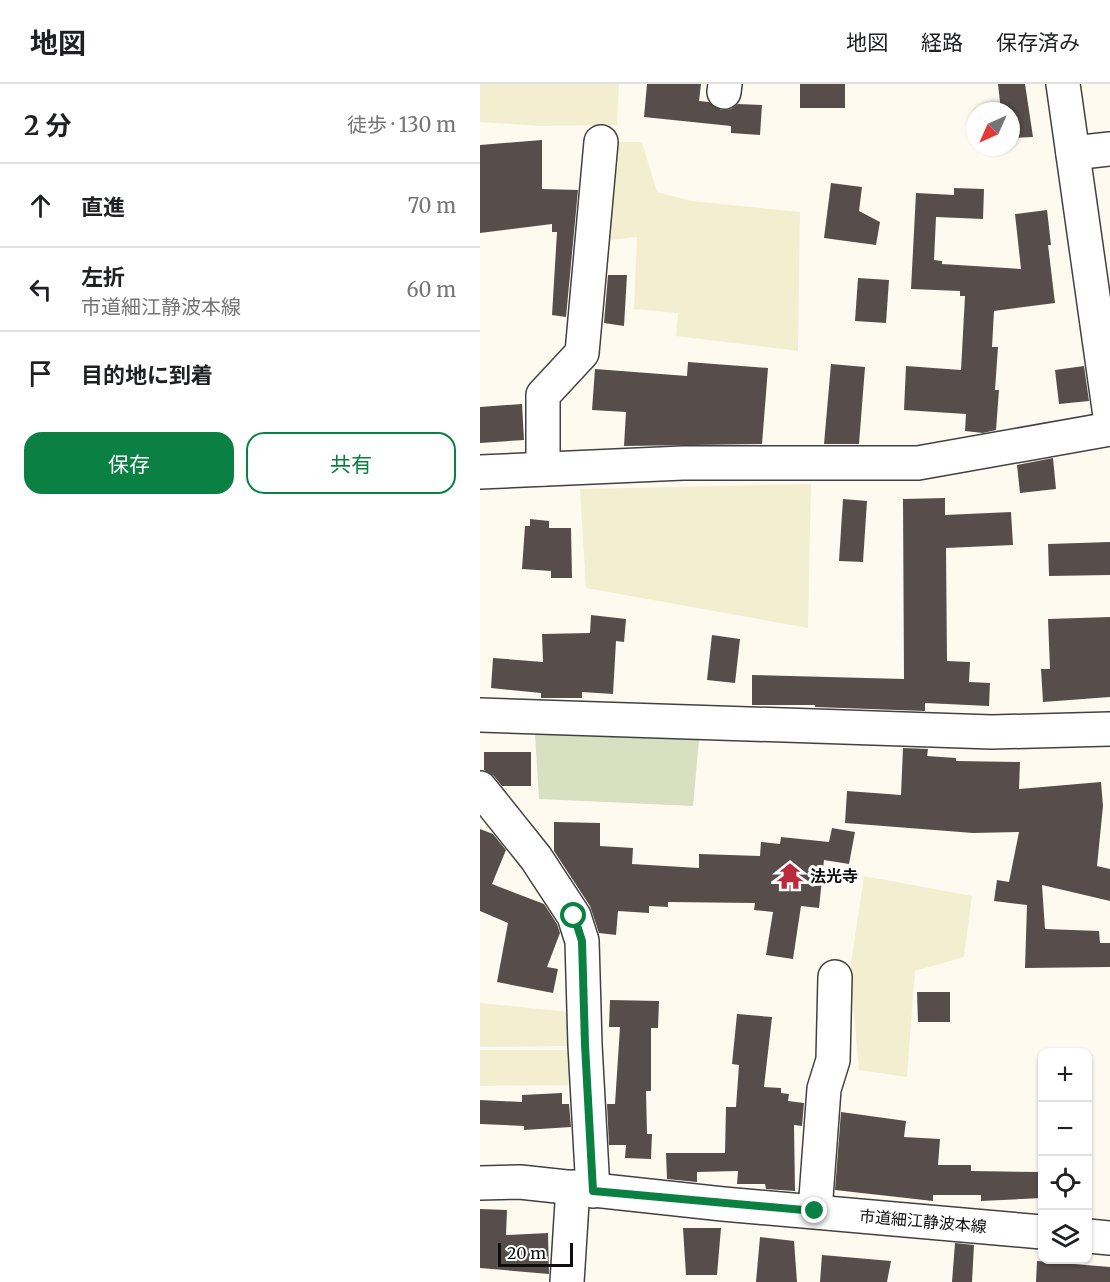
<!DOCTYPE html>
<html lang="ja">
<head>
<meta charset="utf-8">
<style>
	body { margin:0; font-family:Merriweather,"Noto Sans JP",serif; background:#f2f2f2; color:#202124 }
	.controls { position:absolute; right:18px; bottom:18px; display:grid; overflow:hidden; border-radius:12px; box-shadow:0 2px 4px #0004 }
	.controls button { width:54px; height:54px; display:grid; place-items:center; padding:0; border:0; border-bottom:2px solid #e0e0e0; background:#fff; color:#202124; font:30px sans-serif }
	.compass { position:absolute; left:486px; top:18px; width:54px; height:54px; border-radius:50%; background:#fff; box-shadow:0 2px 4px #0004; rotate:225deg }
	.scale { position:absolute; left:18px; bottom:15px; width:75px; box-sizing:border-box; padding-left:6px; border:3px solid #0e0e0e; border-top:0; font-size:16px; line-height:21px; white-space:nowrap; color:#0e0e0e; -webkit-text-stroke:4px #fff; paint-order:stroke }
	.stop { position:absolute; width:18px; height:18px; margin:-14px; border:4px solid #0b8043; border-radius:50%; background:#fff }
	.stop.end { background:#0b8043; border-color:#fff; box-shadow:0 2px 6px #0008 }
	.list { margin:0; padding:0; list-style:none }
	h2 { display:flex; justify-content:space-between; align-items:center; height:78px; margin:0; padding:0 24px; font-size:26px }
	h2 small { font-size:20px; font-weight:400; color:#757577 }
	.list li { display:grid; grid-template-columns:39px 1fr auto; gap:18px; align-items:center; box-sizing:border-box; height:84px; padding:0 24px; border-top:2px solid #e0e0e0 }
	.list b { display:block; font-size:22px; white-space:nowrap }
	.list p { margin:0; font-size:20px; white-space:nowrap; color:#757577 }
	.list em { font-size:20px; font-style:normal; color:#757577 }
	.actions { display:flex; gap:12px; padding:18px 24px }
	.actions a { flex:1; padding:14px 0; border:2px solid #0b8043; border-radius:18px; text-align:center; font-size:21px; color:#0b8043 }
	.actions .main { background:#0b8043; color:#fff }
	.icon { flex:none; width:33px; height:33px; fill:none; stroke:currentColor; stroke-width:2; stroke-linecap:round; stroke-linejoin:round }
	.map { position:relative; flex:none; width:630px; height:1198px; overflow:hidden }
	header { display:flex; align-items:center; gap:36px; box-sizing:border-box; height:84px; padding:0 30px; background:#fff; border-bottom:2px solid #e0e0e0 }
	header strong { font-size:28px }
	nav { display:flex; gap:33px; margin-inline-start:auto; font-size:21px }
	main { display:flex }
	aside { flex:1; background:#fff }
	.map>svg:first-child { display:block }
	.farmland { fill:#f4eed1 }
	.cemetery { fill:#d9e0c1 }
	.building { fill:#574e4b }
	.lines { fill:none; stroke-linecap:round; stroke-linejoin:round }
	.minor-casing { stroke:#414141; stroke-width:36 }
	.minor { stroke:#fff; stroke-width:33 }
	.route { stroke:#0b8043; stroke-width:8 }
	.labels { text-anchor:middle; stroke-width:6; stroke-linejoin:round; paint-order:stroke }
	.poi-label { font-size:16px; font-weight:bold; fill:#0e0e0e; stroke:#fff; text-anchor:start }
	.street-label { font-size:16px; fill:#0e0e0e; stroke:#fff }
</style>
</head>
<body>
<header>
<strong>地図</strong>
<nav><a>地図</a><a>経路</a><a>保存済み</a></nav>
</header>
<main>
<aside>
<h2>2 分<small>徒歩 · 130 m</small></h2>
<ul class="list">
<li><svg class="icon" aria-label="ahead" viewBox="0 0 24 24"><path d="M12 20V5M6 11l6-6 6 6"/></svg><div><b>直進</b></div><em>70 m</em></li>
<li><svg class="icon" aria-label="left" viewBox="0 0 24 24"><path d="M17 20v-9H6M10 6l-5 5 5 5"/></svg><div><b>左折</b><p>市道細江静波本線</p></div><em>60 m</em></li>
<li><svg class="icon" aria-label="arrive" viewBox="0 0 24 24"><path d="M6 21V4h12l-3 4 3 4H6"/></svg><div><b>目的地に到着</b></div></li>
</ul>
<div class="actions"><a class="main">保存</a><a>共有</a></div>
</aside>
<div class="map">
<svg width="630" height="1198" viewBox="0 0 630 1198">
	<rect width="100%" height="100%" fill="#fffaf0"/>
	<g class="farmland">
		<polygon points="0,0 139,0 137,41 60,42 0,38"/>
		<polygon points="121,58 162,58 177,108 212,117 320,128 318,267 196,252 198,229 154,225 157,153 122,157"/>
		<polygon points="331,400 328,544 106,504 100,405"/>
		<polygon points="384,792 492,812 484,873 435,887 427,993 379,986 370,886"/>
		<polygon points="0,919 90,928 91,962 0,963"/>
		<polygon points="0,966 95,966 94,1001 0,1002"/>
	</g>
	<polygon class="cemetery" points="54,633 220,645 213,722 59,715"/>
	<g class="building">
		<polygon points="167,0 221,0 219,17 229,18 241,26 251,25 258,20 282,21 280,51 251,49 251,42 164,33"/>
		<rect x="320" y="0" width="45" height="24"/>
		<polygon points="518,0 545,0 553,53 531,54 531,27 521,27"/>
		<polygon points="62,56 62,105 98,106 86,233 72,231 77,148 72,148 72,140 0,149 0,61"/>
		<polygon points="351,99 382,103 379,127 400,138 396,161 344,154"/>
		<polygon points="474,104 504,105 503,135 456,133 454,176 462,177 462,180 541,185 535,130 567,126 571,161 568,161 575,219 514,227 512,263 518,263 515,306 519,306 516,346 503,349 485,347 486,330 424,326 426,282 481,286 485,212 480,212 480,207 431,205 436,109 474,111"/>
		<polygon points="128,191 147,191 144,242 124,239"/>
		<polygon points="378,194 409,196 406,239 375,237"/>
		<polygon points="208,278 288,284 282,360 144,362 146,328 112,326 115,285 207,292"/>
		<polygon points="351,280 385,283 379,360 344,360"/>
		<polygon points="604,282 609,317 579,320 575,286"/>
		<polygon points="42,320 44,356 0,359 0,323"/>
		<polygon points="573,374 576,405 540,409 537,381"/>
		<polygon points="465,414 465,431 531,428 533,461 466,464 467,577 490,578 489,598 510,599 509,622 445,619 445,627 335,623 335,621 272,621 272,591 424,595 423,415"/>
		<polygon points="363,415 387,417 383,478 359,477"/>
		<polygon points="50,435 69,437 69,444 91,444 92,494 71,494 71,487 42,485 45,442 50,442"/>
		<polygon points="630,458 630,491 569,492 568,460"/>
		<polygon points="111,531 146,535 144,558 136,557 133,610 102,608 102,614 61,614 61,609 11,604 13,574 63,578 62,550 110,549"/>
		<polygon points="630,533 630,613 563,618 561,585 570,585 568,535"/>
		<polygon points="232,551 260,555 255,599 227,596"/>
		<polygon points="423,664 448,665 447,672 476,674 476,677 540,678 539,705 621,698 623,722 617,782 630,785 630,817 562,801 565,845 619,847 620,859 630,859 630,883 545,884 547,821 514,817 517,796 529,798 539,748 493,749 365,739 367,707 421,711"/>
		<polygon points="4,668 51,668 51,702 22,702 14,692 4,686"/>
		<polygon points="74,738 120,739 120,762 153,764 152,780 219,784 219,770 280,772 281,758 300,760 301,753 349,758 352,744 375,748 369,780 344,776 339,824 321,822 313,875 286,871 293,828 274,826 275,819 188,818 188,823 169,822 169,829 138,827 136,851 119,849 110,822 74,767"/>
		<polygon points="0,745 13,750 26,766 12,800 64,820 77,840 80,849 67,883 78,885 73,909 17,898 28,839 0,827"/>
		<polygon points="437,908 470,908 470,938 438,938"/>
		<polygon points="130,916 179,917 178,944 171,944 171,1007 166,1007 167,1050 172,1050 171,1075 145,1074 146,1061 129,1061 127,1020 135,1020 140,943 129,943"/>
		<polygon points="257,930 292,933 284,1003 301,1004 301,1009 309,1010 308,1017 324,1019 322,1042 314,1041 315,1107 286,1105 285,1100 257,1100 258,1087 217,1088 217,1098 187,1095 186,1069 245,1069 246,1023 256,1023 259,981 252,980"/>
		<polygon points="82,1009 82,1020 89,1020 91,1043 44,1046 44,1042 0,1040 0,1016 42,1018 42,1011"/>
		<polygon points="361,1028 426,1037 424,1053 460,1055 458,1081 491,1081 491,1087 562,1088 562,1114 501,1117 501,1111 453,1111 453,1117 355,1106"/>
		<polygon points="0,1125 27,1126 26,1151 68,1149 69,1190 0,1184"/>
		<polygon points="203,1144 241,1144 237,1191 206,1191"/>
		<polygon points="280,1153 314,1157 317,1198 276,1198"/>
		<polygon points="475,1159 494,1161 492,1198 472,1198"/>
		<polygon points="342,1171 411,1177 407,1198 340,1198"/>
		<polygon points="557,1177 630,1183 630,1198 556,1198"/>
	</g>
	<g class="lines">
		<defs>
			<g id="minor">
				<polyline points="583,0 630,332"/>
				<polyline points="244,8 245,0"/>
				<polyline points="593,69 630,65"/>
				<polyline points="63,385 63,311 102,269 121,58"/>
				<polyline points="0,388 203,379 438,379 630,345"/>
				<polyline points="0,631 512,648 630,645"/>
				<polyline points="0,704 56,774 94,832 102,857 105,961 113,1107"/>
				<polyline points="0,1099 40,1098 243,1120 562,1148"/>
				<polyline points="335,1127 344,1005 353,976 355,893"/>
				<polyline points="608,1152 630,1154"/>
				<polyline points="87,1198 93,1103"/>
			</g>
		</defs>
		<use href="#minor" class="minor-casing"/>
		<use href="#minor" class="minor"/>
	</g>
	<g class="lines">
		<polyline class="route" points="94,832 102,857 105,961 113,1107 335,1127"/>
	</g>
	<defs>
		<symbol id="temple-bare" viewBox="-9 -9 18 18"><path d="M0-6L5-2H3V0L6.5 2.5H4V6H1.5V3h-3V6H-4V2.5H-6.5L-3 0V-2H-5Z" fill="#bb293d" stroke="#fff" stroke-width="2.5" paint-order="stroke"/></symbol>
	</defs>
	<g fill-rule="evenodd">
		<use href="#temple-bare" x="291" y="773" width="38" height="38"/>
	</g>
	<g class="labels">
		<g class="poi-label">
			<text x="330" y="798">法光寺</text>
		</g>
		<g class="street-label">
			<text transform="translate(443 1137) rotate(5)" y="6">市道細江静波本線</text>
		</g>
	</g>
</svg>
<div class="controls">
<button>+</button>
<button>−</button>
<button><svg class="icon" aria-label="locate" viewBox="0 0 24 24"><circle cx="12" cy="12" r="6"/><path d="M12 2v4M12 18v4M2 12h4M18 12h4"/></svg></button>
<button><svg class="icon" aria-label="layers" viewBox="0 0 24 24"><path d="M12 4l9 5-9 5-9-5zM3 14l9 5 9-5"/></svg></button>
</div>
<svg class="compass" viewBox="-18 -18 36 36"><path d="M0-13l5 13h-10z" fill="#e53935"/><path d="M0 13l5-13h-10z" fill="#757577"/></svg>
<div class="scale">20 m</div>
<div class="stop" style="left:94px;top:832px"></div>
<div class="stop end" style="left:335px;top:1127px"></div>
</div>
</main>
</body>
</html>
